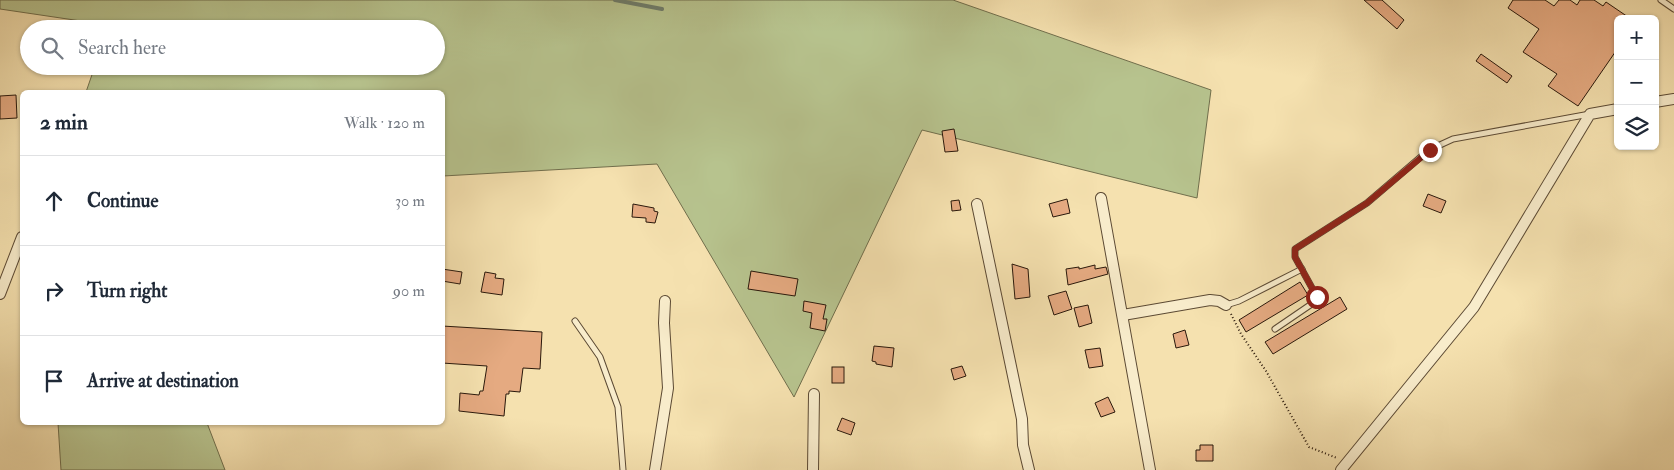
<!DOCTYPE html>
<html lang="en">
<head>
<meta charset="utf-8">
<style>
	body { margin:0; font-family:"IM FELL Double Pica",serif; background:#f6f6f7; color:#1f2937 }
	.controls { position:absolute; right:15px; top:15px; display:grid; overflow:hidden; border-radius:8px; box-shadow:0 1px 4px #0004 }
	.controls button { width:45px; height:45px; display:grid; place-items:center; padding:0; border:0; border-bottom:1px solid #e0e1e3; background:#fff; color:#1f2937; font:25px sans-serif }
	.stop { position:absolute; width:15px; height:15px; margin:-11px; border:4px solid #8f2418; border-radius:50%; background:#fff }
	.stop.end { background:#8f2418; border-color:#fff; box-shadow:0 1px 5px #0008 }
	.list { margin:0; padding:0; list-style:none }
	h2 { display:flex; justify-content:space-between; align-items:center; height:65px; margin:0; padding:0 20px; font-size:21px }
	h2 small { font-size:16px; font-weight:400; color:#747a83 }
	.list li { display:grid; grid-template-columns:32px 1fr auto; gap:15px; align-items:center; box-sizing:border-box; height:90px; padding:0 20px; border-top:1px solid #e0e1e3 }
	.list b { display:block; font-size:19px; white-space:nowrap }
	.list em { font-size:16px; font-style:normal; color:#747a83 }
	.icon { flex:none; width:28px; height:28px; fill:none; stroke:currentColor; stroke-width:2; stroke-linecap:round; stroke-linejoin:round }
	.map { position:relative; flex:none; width:1674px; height:470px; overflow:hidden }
	.search { position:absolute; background:#fff; box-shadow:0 1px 4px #0004; left:20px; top:20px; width:425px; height:55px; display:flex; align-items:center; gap:12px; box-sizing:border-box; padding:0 18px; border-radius:28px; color:#747a83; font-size:19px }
	.panel { position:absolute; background:#fff; box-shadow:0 1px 4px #0004; left:20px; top:90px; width:425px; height:335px; border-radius:8px }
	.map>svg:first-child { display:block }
	.green { fill:#b7c38e; stroke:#706e4c }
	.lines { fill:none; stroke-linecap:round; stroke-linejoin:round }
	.stream { stroke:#6e7c6a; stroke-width:4 }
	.building { fill:#e5aa81; stroke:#29180b }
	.lane-casing { stroke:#5c4a34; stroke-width:7 }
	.street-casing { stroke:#5c4a34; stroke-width:12 }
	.path { stroke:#29180b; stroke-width:2; stroke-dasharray:1 2.5; stroke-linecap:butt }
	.lane { stroke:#f8eccb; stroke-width:5 }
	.street { stroke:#f8eccb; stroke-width:10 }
	.route { stroke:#8f2418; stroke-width:6 }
</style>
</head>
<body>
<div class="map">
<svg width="1674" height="470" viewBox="0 0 1674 470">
	<rect width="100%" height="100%" fill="#f5e1af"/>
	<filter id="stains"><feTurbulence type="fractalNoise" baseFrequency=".004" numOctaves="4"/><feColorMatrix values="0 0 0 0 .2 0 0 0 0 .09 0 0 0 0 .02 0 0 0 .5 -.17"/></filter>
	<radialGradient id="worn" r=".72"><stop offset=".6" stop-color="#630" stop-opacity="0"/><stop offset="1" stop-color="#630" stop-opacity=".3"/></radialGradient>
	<g class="green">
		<polygon points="0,0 953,0 1211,90 1197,198 922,130 794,397 657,164 443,176 442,92 86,92 95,66 436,66 436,29 108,29 108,25 0,9"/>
		<polygon points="58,423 207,423 225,470 61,470"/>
	</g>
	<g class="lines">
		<polyline class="stream" points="615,0 662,9"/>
	</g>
	<g class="building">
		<polygon points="1364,0 1382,0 1404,20 1397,29"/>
		<polygon points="1513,0 1545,0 1554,6 1559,0 1570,0 1577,5 1580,0 1594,0 1603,6 1606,2 1631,19 1618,19 1618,48 1578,106 1548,86 1557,74 1523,52 1539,29 1508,8"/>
		<polygon points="1481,54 1512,76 1507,83 1476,61"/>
		<polygon points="16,95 17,118 0,119 0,96"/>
		<polygon points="954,129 958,151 945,152 942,131"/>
		<polygon points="1428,194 1446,201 1441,213 1423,206"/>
		<polygon points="1067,199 1070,213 1053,217 1049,204"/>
		<polygon points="959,200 961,210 952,211 951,201"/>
		<polygon points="633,204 654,208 654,211 658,212 655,223 646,222 646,218 632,217"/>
		<polygon points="1012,264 1028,269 1030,297 1015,299"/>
		<polygon points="1095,265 1095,269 1106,267 1108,274 1068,285 1066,269 1079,267 1079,269"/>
		<polygon points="442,269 462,272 460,284 442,281"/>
		<polygon points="751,271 798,279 795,296 748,289"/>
		<polygon points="485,272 496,274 495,278 504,279 502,295 481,292"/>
		<polygon points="1300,282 1308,295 1246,332 1239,320"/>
		<polygon points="1066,291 1072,309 1054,315 1048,296"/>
		<polygon points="1340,297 1347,309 1273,354 1265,342"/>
		<polygon points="804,301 826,305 823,319 827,319 825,331 810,328 812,313 803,311"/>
		<polygon points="1088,305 1092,323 1079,327 1074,308"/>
		<polygon points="442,326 542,332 540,369 523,368 520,392 509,391 509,394 506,394 504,416 459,411 460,393 479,395 480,391 483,391 487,366 442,363"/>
		<polygon points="1185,330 1189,345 1176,348 1173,334"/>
		<polygon points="874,346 894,348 892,367 876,364 876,362 872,361"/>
		<polygon points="1100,348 1103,366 1089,368 1085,350"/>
		<polygon points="962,366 966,376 954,380 951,369"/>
		<rect x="832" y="367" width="12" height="16"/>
		<polygon points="1108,397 1115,412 1101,417 1095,403"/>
		<polygon points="842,418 855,423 851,435 837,430"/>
		<polygon points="1200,445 1213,445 1213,461 1196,461 1196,450 1200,450"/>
	</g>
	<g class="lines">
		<defs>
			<g id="lane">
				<polyline points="1661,0 1674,9"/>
				<polyline points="1226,305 1239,301 1302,269"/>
				<polyline points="575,321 600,357 618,407 623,470"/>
				<polyline points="1275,329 1316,301 1317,297 1295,257 1295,249 1367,203 1429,150 1453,139 1590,114"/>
			</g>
			<g id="street">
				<polyline points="1655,102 1674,99"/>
				<polyline points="1101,198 1150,470"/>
				<polyline points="977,204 1022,419 1023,445 1029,470"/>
				<polyline points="0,294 22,237"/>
				<polyline points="1123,315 1210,300 1219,301 1226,305"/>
				<polyline points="655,470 668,388 664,323 665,301"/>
				<polyline points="813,470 814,394"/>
				<polyline points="1341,470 1474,307 1590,114 1618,109"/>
			</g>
		</defs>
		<use href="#lane" class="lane-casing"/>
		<use href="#street" class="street-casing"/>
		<polyline class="path" points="1231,314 1241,334 1266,371 1309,447 1337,458"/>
		<use href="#lane" class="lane"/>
		<use href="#street" class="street"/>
	</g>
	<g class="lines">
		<polyline class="route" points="1317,297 1295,257 1295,249 1367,203 1430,150"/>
	</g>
	<rect width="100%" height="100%" filter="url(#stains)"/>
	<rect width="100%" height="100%" fill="url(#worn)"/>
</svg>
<div class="controls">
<button>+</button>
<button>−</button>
<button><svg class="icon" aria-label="layers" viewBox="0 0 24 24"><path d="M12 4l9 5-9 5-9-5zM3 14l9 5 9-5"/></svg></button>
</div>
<div class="stop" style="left:1317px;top:297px"></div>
<div class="stop end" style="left:1430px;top:150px"></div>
<div class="search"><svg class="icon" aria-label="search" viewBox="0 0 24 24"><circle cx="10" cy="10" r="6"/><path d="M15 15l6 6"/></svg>Search here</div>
<section class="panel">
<h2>2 min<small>Walk · 120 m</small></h2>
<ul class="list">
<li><svg class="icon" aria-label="ahead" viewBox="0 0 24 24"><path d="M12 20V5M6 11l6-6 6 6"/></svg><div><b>Continue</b></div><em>30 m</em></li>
<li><svg class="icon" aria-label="right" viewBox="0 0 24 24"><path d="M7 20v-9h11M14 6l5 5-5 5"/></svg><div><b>Turn right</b></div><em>90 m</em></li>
<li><svg class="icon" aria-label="arrive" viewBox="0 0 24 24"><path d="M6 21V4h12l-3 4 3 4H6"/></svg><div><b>Arrive at destination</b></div></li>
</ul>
</section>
</div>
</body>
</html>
